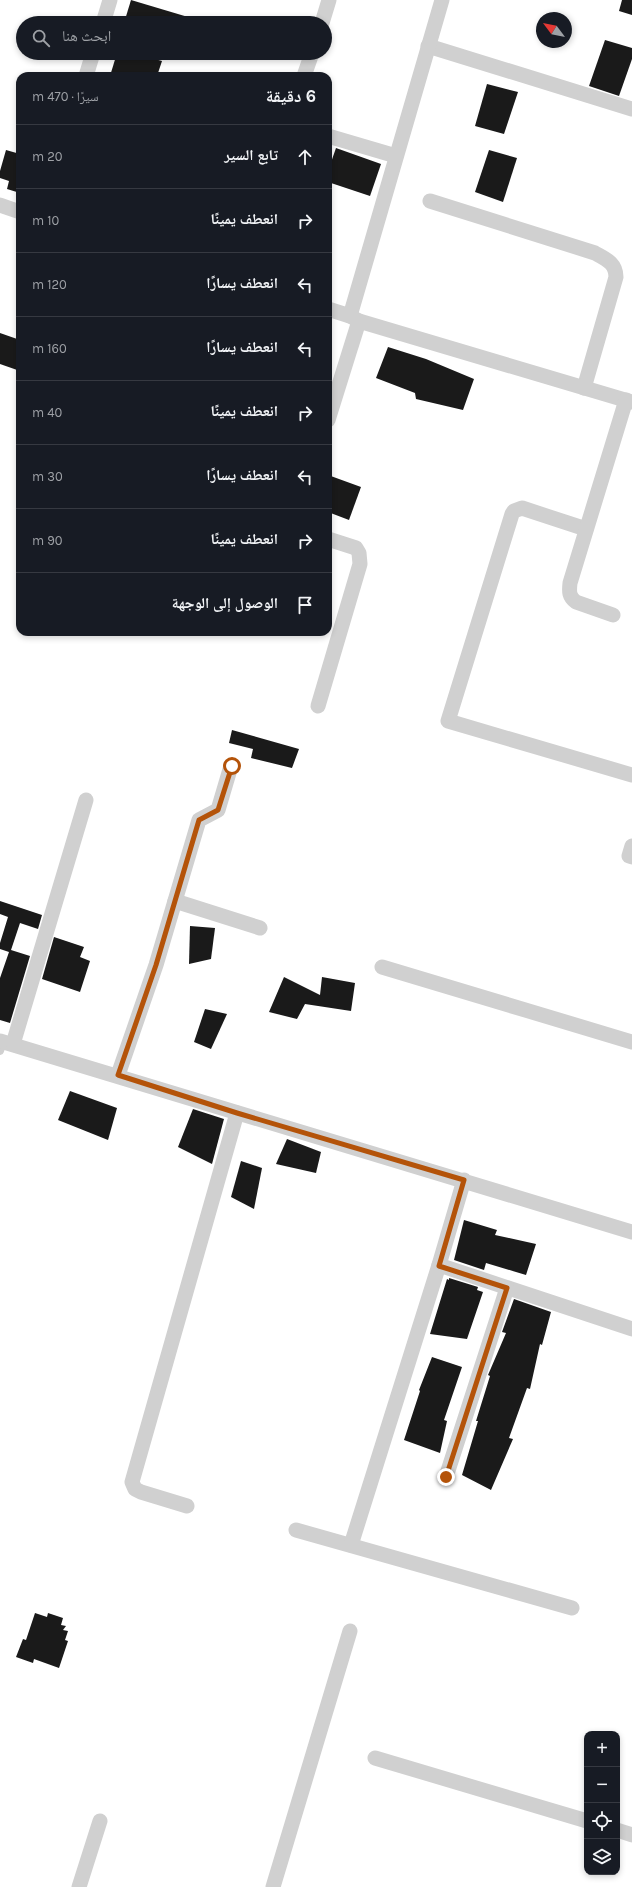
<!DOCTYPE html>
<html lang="ar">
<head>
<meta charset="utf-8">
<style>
	body { margin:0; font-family:Karla,"Noto Naskh Arabic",sans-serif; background:#20242c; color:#f1f3f6; direction:rtl }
	.controls { position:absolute; right:12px; bottom:12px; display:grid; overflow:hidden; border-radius:8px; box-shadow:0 2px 6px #0003 }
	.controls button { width:36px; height:36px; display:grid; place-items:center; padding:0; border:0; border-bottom:1px solid #363941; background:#171b24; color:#f1f3f6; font:20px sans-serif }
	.compass { position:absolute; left:536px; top:12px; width:36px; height:36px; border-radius:50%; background:#171b24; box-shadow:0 2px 6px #0003; rotate:302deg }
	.stop { position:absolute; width:12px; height:12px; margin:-9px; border:3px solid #b45309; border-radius:50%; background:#fff }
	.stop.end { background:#b45309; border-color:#fff; box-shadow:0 1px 4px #0008 }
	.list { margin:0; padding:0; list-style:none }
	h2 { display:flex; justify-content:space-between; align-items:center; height:52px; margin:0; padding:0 16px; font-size:17px }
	h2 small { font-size:13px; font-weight:400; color:#9ea1a6 }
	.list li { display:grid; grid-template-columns:26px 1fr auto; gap:12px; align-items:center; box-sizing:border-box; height:64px; padding:0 16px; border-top:1px solid #363941 }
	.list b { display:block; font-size:15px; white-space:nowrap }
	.list em { font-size:13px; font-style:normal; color:#9ea1a6 }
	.icon { flex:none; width:22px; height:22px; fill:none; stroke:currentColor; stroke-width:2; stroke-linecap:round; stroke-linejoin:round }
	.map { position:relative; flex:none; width:632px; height:1887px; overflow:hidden; direction:ltr }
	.search { position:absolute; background:#171b24; box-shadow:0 2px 6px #0003; left:16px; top:16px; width:316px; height:44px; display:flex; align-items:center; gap:10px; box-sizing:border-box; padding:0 14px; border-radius:22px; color:#9ea1a6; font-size:15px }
	.panel { position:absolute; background:#171b24; box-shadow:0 2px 6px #0003; left:16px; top:72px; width:316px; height:564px; border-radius:12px; direction:rtl }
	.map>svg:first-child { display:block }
	.building { fill:#1a1a1a }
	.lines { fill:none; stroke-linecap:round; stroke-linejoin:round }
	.lane { stroke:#d0d0d0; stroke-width:8 }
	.street { stroke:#d0d0d0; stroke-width:15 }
	.route { stroke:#b45309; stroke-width:5 }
</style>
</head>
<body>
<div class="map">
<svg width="632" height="1887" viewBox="0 0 632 1887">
	<rect width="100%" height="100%" fill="#fff"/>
	<g class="building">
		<polygon points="131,0 198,20 198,23 124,23"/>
		<polygon points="622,0 632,0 632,15 619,11"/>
		<polygon points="605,40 632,48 632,59 619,96 589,86"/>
		<polygon points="117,53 133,53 162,61 157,76 110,76"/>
		<polygon points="487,84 518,92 504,134 475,126"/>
		<polygon points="336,148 381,164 370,196 328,182 328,171"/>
		<polygon points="6,150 20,154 20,193 7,189 9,181 0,178 0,171"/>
		<polygon points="489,150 517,158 503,202 475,192"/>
		<polygon points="0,333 20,340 20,371 0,364"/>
		<polygon points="388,347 426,359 474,379 463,410 416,399 415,393 376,378"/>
		<polygon points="328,475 361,487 349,520 328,512"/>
		<polygon points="232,730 299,749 292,768 251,758 253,749 229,743"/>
		<polygon points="0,901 42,915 38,929 20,923 11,950 30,956 10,1023 0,1020 0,978 9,952 0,949 0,943 8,917 0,914"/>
		<polygon points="190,926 215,928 211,959 189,964"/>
		<polygon points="54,937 84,947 80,957 90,961 80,992 42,979"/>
		<polygon points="284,977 320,995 322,977 355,983 351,1011 305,1004 297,1019 269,1012"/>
		<polygon points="205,1009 227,1014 211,1049 194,1042"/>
		<polygon points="70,1091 117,1108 108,1140 58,1120"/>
		<polygon points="193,1109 224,1119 212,1164 178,1147"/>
		<polygon points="287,1139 321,1152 316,1173 276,1164"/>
		<polygon points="241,1161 262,1168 254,1209 231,1197"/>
		<polygon points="464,1220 497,1230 495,1235 536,1244 526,1275 486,1263 484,1270 454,1260"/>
		<polygon points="449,1278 478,1287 477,1290 483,1292 467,1339 430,1334 447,1279 449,1280"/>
		<polygon points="514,1299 551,1312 542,1345 540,1344 530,1389 527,1388 509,1438 513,1439 491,1490 462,1475 478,1421 476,1421 490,1376 488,1375 506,1333 502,1332"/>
		<polygon points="432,1357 462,1367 444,1420 447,1421 440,1453 404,1440 420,1391 419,1390"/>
		<polygon points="35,1613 47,1617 48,1613 63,1618 61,1625 66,1626 63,1630 68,1631 65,1640 68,1641 59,1668 34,1659 33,1663 16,1657 23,1639 26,1640"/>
	</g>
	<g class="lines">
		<polyline class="lane" points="0,1051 3,1042"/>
		<g class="street">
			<polyline points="103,23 110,0"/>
			<polyline points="322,23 329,0"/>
			<polyline points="428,46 632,109"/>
			<polyline points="86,76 93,53"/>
			<polyline points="304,76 312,53"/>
			<polyline points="328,136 396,156"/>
			<path d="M 430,201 L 595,253 C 606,259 616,263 616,277 L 584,388"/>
			<polyline points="0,205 20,212"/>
			<polyline points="328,309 350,316 359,321 632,402"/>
			<polyline points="350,316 442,0"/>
			<polyline points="328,420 359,321"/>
			<polyline points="586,529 522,508 514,511 512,514 448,721 632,775"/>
			<path d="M 613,615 L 576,602 C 569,597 569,592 570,583 L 626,400"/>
			<polyline points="318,706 360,564 359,553 356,548 328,539"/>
			<polyline points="632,846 629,856 632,857"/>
			<polyline points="175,901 260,928"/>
			<polyline points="382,967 632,1042"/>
			<polyline points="0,1041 632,1232"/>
			<polyline points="13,1044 86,800"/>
			<polyline points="118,1075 156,965 199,820 218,810 231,766"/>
			<polyline points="439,1265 632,1329"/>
			<polyline points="446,1477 507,1288"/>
			<polyline points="187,1506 141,1492 135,1489 132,1482 237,1113"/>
			<polyline points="296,1530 572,1608"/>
			<polyline points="351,1545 439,1265 464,1180"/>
			<polyline points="375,1758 587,1821"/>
			<polyline points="617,1830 632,1835"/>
			<polyline points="79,1887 100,1821"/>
			<polyline points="273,1887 350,1631"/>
		</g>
	</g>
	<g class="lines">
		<polyline class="route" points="232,766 218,810 199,820 156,965 118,1075 237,1113 464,1180 439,1266 507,1288 446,1477"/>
	</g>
</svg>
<div class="controls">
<button>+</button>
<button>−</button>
<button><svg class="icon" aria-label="locate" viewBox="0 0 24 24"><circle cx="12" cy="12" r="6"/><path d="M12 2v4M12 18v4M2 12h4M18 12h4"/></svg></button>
<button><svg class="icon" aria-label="layers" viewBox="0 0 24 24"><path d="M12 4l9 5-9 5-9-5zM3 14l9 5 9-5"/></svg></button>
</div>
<svg class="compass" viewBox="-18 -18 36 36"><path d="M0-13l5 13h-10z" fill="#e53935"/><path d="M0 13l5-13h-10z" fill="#9ea1a6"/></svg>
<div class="stop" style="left:232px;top:766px"></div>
<div class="stop end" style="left:446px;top:1477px"></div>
<div class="search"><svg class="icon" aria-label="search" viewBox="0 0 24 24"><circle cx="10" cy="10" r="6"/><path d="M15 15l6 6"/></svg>ابحث هنا</div>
<section class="panel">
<h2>6 دقيقة<small>سيرًا · 470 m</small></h2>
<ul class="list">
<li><svg class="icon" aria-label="ahead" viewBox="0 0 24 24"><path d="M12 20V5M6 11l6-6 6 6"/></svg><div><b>تابع السير</b></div><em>20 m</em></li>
<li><svg class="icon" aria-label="right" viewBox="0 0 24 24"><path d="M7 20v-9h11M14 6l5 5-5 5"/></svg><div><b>انعطف يمينًا</b></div><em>10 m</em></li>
<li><svg class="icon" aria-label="left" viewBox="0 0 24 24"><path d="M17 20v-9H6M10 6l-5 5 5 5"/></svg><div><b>انعطف يسارًا</b></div><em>120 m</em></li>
<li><svg class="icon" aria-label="left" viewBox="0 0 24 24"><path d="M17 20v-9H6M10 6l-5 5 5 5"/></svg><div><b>انعطف يسارًا</b></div><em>160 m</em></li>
<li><svg class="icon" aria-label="right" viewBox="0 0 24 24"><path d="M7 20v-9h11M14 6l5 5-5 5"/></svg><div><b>انعطف يمينًا</b></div><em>40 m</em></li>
<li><svg class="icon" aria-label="left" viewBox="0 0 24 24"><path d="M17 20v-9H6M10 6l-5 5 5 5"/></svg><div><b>انعطف يسارًا</b></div><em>30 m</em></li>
<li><svg class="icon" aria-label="right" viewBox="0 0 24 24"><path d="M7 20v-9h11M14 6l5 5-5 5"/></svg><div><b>انعطف يمينًا</b></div><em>90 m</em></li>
<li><svg class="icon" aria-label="arrive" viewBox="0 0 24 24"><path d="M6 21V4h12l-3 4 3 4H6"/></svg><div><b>الوصول إلى الوجهة</b></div></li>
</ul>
</section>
</div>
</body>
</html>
